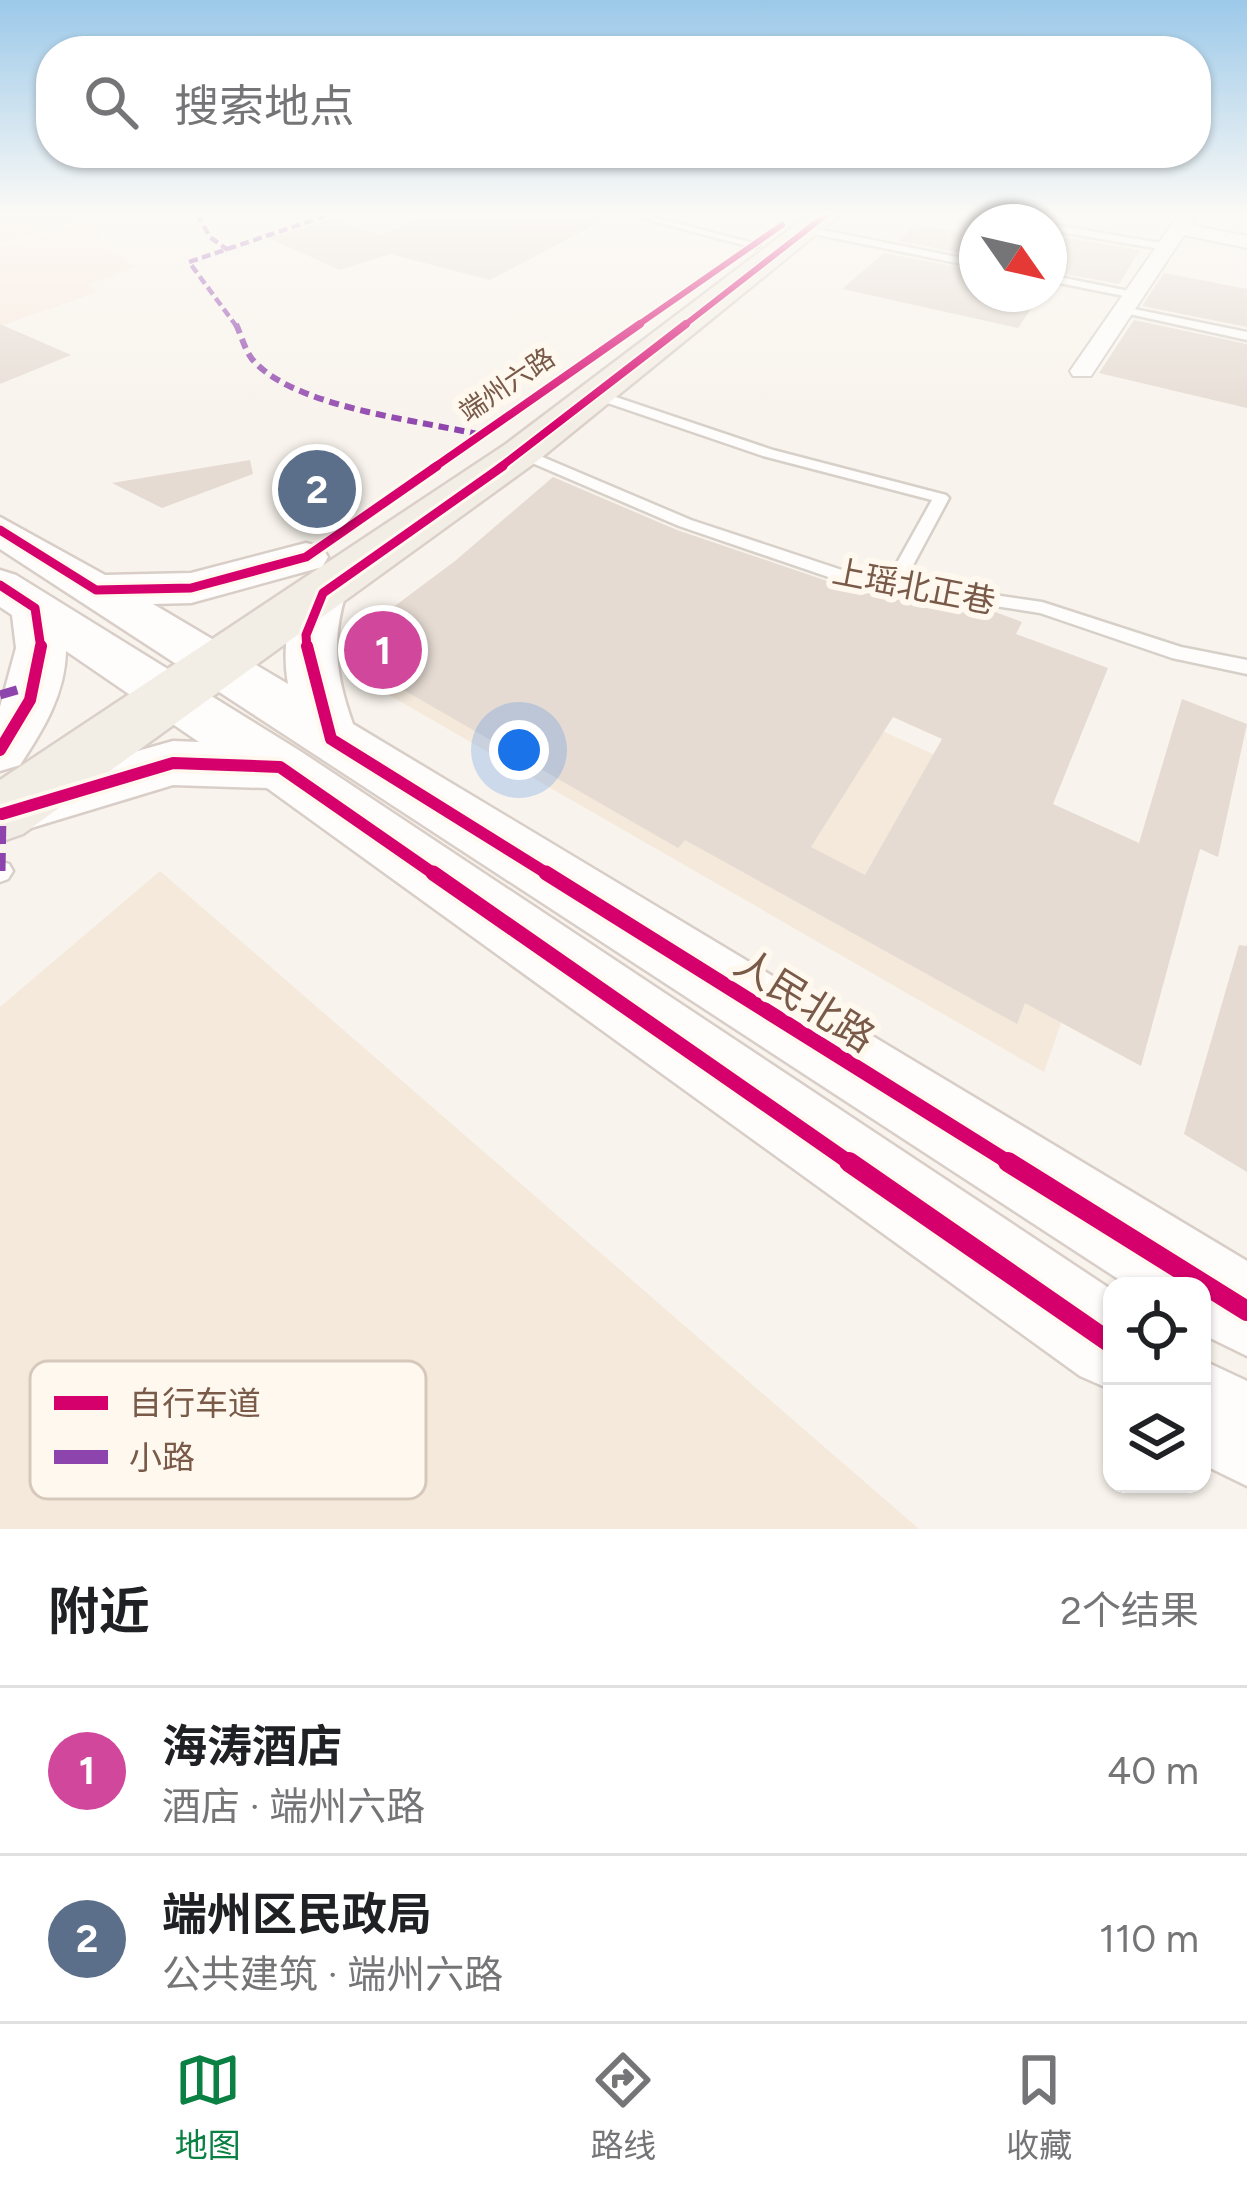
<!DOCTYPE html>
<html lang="zh">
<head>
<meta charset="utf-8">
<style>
	body { margin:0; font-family:Figtree,"Noto Sans SC",sans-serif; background:#f2f2f2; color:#202124 }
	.controls { position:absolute; right:36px; bottom:36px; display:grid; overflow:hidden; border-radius:24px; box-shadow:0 3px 9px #0004 }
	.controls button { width:108px; height:108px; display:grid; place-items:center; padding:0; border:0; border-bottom:3px solid #e0e0e0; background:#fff; color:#202124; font:60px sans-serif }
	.compass { position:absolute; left:959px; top:204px; width:108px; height:108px; border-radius:50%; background:#fff; box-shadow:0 3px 9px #0004; rotate:124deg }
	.you { position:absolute; left:519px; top:750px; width:42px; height:42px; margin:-30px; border:9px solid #fff; border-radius:50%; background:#1a73e8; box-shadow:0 0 0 18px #1a73e833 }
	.badge { display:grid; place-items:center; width:78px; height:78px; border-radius:50%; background:#0b8043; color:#fff; font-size:39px; font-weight:700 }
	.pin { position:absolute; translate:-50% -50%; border:6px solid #fff; box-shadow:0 3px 12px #0006 }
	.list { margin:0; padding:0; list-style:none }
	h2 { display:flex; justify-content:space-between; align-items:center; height:156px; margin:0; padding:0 48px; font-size:51px }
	h2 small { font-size:39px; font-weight:400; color:#757577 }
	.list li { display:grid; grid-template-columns:78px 1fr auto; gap:36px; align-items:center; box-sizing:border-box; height:168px; padding:0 48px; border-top:3px solid #e0e0e0 }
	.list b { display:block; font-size:45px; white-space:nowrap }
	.list p { margin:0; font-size:39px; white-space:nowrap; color:#757577 }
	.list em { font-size:39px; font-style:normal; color:#757577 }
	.icon { flex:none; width:66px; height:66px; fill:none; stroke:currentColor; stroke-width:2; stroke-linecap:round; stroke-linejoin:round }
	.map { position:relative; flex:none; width:1247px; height:1529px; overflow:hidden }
	.search { position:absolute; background:#fff; box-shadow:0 3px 9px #0004; left:36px; right:36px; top:36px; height:132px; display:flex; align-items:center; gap:30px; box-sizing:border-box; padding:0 42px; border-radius:48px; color:#757577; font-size:45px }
	.sheet { height:492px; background:#fff }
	nav { display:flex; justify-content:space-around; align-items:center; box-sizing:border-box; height:168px; border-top:3px solid #e0e0e0; background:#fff; font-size:33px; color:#757577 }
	nav a { display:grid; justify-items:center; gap:6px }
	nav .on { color:#0b8043 }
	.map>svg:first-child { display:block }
	.residential { fill:#f4e9db }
	.commercial { fill:#f9e8df }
	.building { fill:#e5dbd3; fill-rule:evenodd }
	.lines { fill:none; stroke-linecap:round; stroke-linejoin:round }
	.service-casing { stroke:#d7d0c9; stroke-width:5 }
	.minor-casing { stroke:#d7d0c9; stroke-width:4 }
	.secondary-casing { stroke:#d8cec7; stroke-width:5 }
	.primary-casing { stroke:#dad0c9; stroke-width:5 }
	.service { fill:#fefdfc; fill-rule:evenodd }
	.minor { fill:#fefdfc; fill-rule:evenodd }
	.secondary { fill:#fefdfc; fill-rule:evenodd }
	.primary { fill:#f3eee5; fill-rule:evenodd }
	.quiet-far2 { stroke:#8e44ad; stroke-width:4.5; stroke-dasharray:9 4.5; stroke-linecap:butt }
	.quiet-far1 { stroke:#8e44ad; stroke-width:6; stroke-dasharray:10 6; stroke-linecap:butt }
	.quiet { stroke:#8e44ad; stroke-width:9; stroke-dasharray:18 9; stroke-linecap:butt }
	.cycleway-far5-casing { stroke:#fff8ee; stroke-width:9 }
	.cycleway-far4-casing { stroke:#fff8ee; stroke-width:12 }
	.cycleway-far3-casing { stroke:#fff8ee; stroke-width:15 }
	.cycleway-far2-casing { stroke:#fff8ee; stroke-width:20 }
	.cycleway-far1-casing { stroke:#fff8ee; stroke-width:22 }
	.cycleway-casing { stroke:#fff8ee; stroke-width:27 }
	.cycleway-far5 { stroke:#d6006c; stroke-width:6 }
	.cycleway-far4 { stroke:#d6006c; stroke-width:8 }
	.cycleway-far3 { stroke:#d6006c; stroke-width:9 }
	.cycleway-far2 { stroke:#d6006c; stroke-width:12 }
	.cycleway-far1 { stroke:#d6006c; stroke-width:15 }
	.cycleway { stroke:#d6006c; stroke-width:20 }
	.labels { text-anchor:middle; stroke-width:12; stroke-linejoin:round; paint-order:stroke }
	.far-street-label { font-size:27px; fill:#795948; stroke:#fff8ee }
	.street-label { font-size:33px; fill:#795948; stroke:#fff8ee }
	.near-street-label { font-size:39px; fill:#795948; stroke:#fff8ee }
	.key { fill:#fff8ee; stroke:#d7c8bc; stroke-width:3 }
	.key-label { font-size:33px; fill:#795948 }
</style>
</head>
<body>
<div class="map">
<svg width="1247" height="1529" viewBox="0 0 1247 1529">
	<rect width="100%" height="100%" fill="#f8f3ec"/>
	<g class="residential">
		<polygon points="0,214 99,214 0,244"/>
		<polygon points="504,592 632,617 1124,841 1044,1072 382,691"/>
		<polygon points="160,871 919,1529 0,1529 0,1007"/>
	</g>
	<polygon class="commercial" points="91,220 102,245 136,267 88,285 97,292 0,326 0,248"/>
	<g class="building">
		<polygon points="433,214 615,214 490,280 390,254 340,270 268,238 332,219 381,235"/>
		<polygon points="916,225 977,236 977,256 898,241"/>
		<polygon points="1049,235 1140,250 1119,284 1049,271"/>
		<polygon points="884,253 977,271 977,294 1041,294 1018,328 842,289"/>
		<polygon points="1164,273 1247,289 1247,327 1142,306"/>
		<polygon points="1134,320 1247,344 1247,408 1099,373"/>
		<polygon points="0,324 71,355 0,384"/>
		<polygon points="250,460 253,474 162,508 112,483"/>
		<path d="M 553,477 L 677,530 L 845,587 L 905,597 L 943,611 L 948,603 L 987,609 L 1022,622 L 1016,634 L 1108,668 L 1053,804 L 1139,843 L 1182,699 L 1247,724 L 1218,857 L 1200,849 L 1141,1066 L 1025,1003 L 1017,1024 L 685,840 L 678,848 L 362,666 L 364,629 L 455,561 ZM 893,717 L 942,739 L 865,875 L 811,847 Z"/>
		<polygon points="1239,945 1247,946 1247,1172 1184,1134"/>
	</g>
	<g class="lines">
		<defs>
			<g id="service">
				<polygon points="626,214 641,214 760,245 755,248"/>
				<polygon points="975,214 994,214 1028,222 1008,222"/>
				<polygon points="1049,224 1166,244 1171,247 1166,250 1049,230"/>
				<polygon points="807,227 977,261 977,267 804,232"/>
				<polygon points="1049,275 1134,292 1139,295 1134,298 1049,281"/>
				<polygon points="1124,307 1247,332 1247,340 1120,312 1120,308"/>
				<polygon points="598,391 773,450 946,495 949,498 904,582 1042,602 1181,647 1247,660 1247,674 1172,658 1040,613 898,591 892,593 846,583 679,526 516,456 516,450 526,450 691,520 854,574 888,579 932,500 763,456 593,398 592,395"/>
				<polygon points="0,861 9,864 13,871 8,879 0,882"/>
			</g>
			<polygon id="minor" points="1179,214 1197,214 1190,225 1247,236 1247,248 1184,235 1091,376 1073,376 1070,371"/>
			<g id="secondary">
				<path d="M 0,517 L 105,575 L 191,573 L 306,543 L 322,547 L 328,557 L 322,567 L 191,603 L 153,604 L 288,684 C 282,649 287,613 306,582 L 323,578 L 340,582 L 346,593 C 331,641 336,677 353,724 L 1247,1261 L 1247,1356 L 1202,1334 L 1202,1286 L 1129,1286 L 0,549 Z"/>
				<path d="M 0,570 L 16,575 L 300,751 L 1112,1290 L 1112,1390 L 1080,1376 L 267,788 L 173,785 L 21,831 L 0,824 L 0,790 L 173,741 L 199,742 L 66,651 C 65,695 43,730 20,765 L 0,771 L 0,707 L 16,648 L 12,615 L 0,607 Z"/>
				<polygon points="1202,1360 1247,1381 1247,1486 1202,1464"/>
			</g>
			<polygon id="primary" points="810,214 841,214 536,462 23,834 0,842 0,780 506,444"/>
		</defs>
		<use href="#service" class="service-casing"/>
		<use href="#minor" class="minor-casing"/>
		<use href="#secondary" class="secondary-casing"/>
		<use href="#primary" class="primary-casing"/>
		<use href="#service" class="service"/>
		<use href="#minor" class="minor"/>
		<use href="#secondary" class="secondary"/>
		<use href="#primary" class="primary"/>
		<g class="quiet-far2">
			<polyline points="197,214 210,237 228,250"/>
			<polyline points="237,327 189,262 331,214"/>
		</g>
		<path class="quiet-far1" d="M 236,324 C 241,335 245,350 252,359 C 292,407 417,420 477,434"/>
		<g class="quiet">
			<polyline points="0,695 37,684"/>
			<polyline points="1,871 2,814"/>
		</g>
		<defs>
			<g id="cycleway-far5">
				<polyline points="635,327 782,225"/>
				<polyline points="682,327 827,214"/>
			</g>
			<g id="cycleway-far4">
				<polyline points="432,469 640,324"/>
				<polyline points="498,469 686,324"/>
			</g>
			<g id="cycleway-far3">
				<polyline points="0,530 96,590 191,588 306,557 437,466"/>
				<polyline points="0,585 35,608 41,649"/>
				<polyline points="307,649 306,635 323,593 503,466"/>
			</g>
			<g id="cycleway-far2">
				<polyline points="307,646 331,739 551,876"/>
				<polyline points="0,750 30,700 41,646"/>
				<polyline points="2,814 173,763 280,767 437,876"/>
			</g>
			<g id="cycleway-far1">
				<polyline points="433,873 853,1165"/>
				<polyline points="546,873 1013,1165"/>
			</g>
			<g id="cycleway">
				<polyline points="849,1162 1112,1344"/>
				<polyline points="1008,1162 1247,1311"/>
			</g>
		</defs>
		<use href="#cycleway-far5" class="cycleway-far5-casing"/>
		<use href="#cycleway-far4" class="cycleway-far4-casing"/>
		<use href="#cycleway-far3" class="cycleway-far3-casing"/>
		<use href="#cycleway-far2" class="cycleway-far2-casing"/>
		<use href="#cycleway-far1" class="cycleway-far1-casing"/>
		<use href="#cycleway" class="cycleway-casing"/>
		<use href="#cycleway-far5" class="cycleway-far5"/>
		<use href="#cycleway-far4" class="cycleway-far4"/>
		<use href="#cycleway-far3" class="cycleway-far3"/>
		<use href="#cycleway-far2" class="cycleway-far2"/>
		<use href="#cycleway-far1" class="cycleway-far1"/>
		<use href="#cycleway" class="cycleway"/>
	</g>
	<linearGradient id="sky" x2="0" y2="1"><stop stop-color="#9cc9e9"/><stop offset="0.5" stop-color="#fcfaf6"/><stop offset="1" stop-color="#fcfaf6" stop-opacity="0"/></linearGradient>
	<rect width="1247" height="428" fill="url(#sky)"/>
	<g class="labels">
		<g class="far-street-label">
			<text transform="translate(507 385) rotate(-34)" y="9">端州六路</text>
		</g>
		<g class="street-label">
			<text transform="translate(914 586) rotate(11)" y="12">上瑶北正巷</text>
		</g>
		<g class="near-street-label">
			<text transform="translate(805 1000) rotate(32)" y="14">人民北路</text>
		</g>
	</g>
	<rect x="30" y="1361" width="396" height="138" rx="18" class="key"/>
	<rect x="54" y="1396" width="54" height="14" fill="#d6006c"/>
	<rect x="54" y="1450" width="54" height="14" fill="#8e44ad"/>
	<g class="key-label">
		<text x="129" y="1415">自行车道</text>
		<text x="129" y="1469">小路</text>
	</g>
</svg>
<div class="controls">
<button><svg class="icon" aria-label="locate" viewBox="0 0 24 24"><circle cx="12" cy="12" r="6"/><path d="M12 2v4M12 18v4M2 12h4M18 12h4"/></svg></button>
<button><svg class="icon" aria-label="layers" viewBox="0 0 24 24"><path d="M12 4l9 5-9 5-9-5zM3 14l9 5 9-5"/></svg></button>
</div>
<svg class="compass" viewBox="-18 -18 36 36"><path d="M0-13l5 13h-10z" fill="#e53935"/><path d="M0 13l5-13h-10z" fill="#757577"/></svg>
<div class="you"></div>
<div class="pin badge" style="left:383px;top:650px;background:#d1479c">1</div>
<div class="pin badge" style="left:317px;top:489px;background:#5c6f8a">2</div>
<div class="search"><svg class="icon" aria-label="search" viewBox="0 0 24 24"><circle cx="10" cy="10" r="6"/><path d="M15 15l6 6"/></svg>搜索地点</div>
</div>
<section class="sheet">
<h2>附近<small>2个结果</small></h2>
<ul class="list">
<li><span class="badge" style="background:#d1479c">1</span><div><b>海涛酒店</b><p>酒店 · 端州六路</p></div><em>40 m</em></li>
<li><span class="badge" style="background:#5c6f8a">2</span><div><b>端州区民政局</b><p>公共建筑 · 端州六路</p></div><em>110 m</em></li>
</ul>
</section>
<nav>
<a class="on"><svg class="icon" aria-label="map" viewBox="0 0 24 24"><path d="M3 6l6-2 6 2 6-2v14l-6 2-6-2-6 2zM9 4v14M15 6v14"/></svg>地图</a>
<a><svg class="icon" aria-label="directions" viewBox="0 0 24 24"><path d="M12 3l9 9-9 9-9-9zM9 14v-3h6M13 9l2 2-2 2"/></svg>路线</a>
<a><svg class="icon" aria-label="saved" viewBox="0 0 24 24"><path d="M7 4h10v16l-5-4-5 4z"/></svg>收藏</a>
</nav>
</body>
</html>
